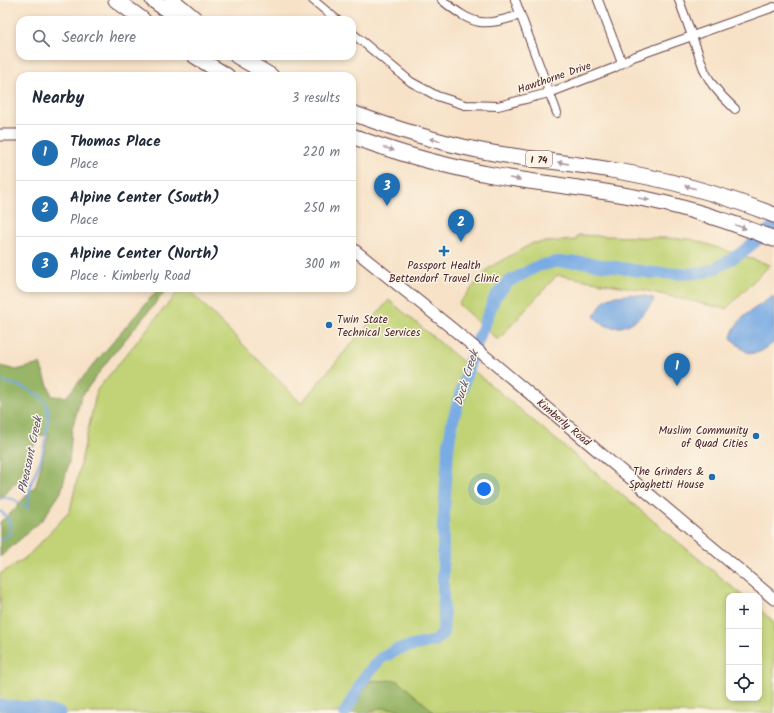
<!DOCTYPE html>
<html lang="en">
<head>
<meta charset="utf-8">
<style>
	body { margin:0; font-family:Kalam,sans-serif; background:#f2f2f3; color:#1f2937 }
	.controls { position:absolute; right:12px; bottom:12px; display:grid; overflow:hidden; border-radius:8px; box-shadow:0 2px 6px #0003 }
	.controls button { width:36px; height:36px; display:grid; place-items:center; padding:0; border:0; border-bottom:1px solid #e0e1e3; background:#fff; color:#1f2937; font:20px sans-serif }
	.you { position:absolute; left:484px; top:489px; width:14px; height:14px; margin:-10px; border:3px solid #fff; border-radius:50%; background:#1a73e8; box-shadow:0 0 0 6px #1a73e833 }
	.badge { display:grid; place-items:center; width:26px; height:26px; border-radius:50%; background:#1f6fb2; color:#fff; font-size:13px; font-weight:700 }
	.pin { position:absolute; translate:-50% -33px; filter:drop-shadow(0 1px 2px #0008) }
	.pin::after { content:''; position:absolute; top:21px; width:14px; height:12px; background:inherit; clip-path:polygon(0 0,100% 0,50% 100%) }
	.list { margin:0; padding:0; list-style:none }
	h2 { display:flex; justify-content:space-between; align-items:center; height:52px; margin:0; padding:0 16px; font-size:17px }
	h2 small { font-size:13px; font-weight:400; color:#747a83 }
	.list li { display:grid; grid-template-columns:26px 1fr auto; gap:12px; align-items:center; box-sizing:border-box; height:56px; padding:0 16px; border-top:1px solid #e0e1e3 }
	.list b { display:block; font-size:15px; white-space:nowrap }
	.list p { margin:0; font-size:13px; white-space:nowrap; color:#747a83 }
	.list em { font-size:13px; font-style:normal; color:#747a83 }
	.icon { flex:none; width:22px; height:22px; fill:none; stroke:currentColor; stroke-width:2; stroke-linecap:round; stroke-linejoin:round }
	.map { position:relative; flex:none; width:774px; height:713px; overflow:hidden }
	.search { position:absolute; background:#fff; box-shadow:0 2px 6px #0003; left:16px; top:16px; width:340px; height:44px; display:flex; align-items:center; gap:10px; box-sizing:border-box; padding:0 14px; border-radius:12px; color:#747a83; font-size:15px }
	.panel { position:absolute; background:#fff; box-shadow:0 2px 6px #0003; left:16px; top:72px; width:340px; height:220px; border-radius:12px }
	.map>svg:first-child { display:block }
	.green { fill:#c1d376; stroke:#867950 }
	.forest { fill:#98b567; stroke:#716a49 }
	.water { fill:#79abe4; stroke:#626588 }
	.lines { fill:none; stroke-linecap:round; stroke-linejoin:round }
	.stream { stroke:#79abe4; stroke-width:2 }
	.river { stroke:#79abe4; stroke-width:12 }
	.street-casing { stroke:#643c43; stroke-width:10 }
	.secondary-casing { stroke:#643c43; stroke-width:13 }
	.highway-casing { stroke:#643c43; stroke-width:17 }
	.street { stroke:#fff; stroke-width:8 }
	.secondary { stroke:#fff; stroke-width:11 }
	.highway { stroke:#fff; stroke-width:15 }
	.oneway { fill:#ae9aa0 }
	.poi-dot { fill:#1f6fb2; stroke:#fcf5e5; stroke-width:1.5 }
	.labels { text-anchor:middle; stroke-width:3; stroke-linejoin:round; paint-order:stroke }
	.shield { fill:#fcf5e5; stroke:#7f5f63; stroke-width:1 }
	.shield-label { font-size:10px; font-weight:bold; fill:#4a1f2b }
	.street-label { font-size:11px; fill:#4a1f2b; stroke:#fcf5e5 }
	.poi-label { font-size:11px; fill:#4a1f2b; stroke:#fcf5e5; text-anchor:end }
	.water-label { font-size:12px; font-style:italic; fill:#5a506c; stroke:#fcf5e5 }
</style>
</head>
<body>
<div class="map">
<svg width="774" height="713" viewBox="0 0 774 713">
	<rect width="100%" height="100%" fill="#fcf5e5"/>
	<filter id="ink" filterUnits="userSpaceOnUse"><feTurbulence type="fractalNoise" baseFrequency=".025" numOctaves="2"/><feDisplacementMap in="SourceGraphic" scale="8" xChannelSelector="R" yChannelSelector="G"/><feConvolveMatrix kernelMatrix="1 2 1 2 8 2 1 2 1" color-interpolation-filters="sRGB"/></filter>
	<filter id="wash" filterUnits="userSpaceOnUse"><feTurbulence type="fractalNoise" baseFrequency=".012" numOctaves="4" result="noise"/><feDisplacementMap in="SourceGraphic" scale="16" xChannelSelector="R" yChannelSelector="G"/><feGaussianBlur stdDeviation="0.9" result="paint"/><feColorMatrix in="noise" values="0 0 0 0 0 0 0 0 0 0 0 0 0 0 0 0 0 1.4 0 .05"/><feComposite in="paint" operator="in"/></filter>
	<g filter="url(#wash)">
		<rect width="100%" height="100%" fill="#f7e2c8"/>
		<g class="green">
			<polygon points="578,235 691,239 770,265 726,309 643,290 557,275 498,340 458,304 490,267 533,243 576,240"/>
			<polygon points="181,288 187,288 301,403 389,300 743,596 729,596 729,698 759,698 759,609 774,622 774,713 0,713 0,574 27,557 70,511 97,390"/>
		</g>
		<g class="forest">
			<polygon points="159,288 168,288 109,359 81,397 72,429 69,462 61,492 43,519 0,557 0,522 10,514 36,485 49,433 38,437 19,479 0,500 0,366 16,370 40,364 52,396 66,397"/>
			<polygon points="397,680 432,710 433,713 403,713 399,709 378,708 368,713 351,713 352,707 370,681"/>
		</g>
		<g class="water">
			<path d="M 630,294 L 651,297 L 654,299 C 653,304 650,306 647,309 C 633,327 610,336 594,316 C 598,311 600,307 603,302 C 609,294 621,297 630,294 Z"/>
			<path d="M 772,297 L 774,297 L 774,342 C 754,359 748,356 731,338 C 735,318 756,308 772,297 Z"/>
		</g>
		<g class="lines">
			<g class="stream">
				<path d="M 0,381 C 12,383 40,391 46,403 C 52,414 44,446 41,458 C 38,467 34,475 31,484 C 29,491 29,500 28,508 L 13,499 L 0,497"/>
				<polyline points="0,511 9,519 10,534 0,540"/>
			</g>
			<g class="river">
				<polyline points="0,705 36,708 60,713"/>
				<polyline points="345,713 363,679 380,659 398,649 435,641 443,633 444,615 443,597 443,529 448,450 452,423 471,358 495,297 508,282 538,266 556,262 582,262 653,273 687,274 704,272 716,268 740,254 774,226"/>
			</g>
		</g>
	</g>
	<g filter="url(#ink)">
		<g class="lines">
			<defs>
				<g id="street">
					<polyline points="313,0 337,20"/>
					<path d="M 442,0 C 474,26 482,27 520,15"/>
					<polyline points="515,0 557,113"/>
					<polyline points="598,0 622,63"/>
					<polyline points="679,0 705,72 712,84 722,96 735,109"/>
					<polyline points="352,33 411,82 437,96 465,105 498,106 549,93 614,68 633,57 774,7"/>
				</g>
				<g id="secondary">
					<polyline points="0,135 20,135"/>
					<polyline points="352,248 454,330 774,599"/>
				</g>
				<g id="highway">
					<polyline points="116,0 143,20"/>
					<polyline points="153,0 181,20"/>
					<polyline points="172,0 196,20"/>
					<polyline points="195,56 227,76"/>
					<polyline points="237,56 271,76"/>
					<path d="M 352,113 C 393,128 434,141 477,150 C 521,159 567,162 611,170 C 667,179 721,194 774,215"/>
					<path d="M 352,136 C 399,154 448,167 498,176 C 548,185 600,189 650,200 C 692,209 734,223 774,239"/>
				</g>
			</defs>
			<use href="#street" class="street-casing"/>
			<use href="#secondary" class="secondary-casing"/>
			<use href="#highway" class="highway-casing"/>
			<use href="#street" class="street"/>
			<use href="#secondary" class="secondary"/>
			<use href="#highway" class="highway"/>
		</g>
		<defs><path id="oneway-solid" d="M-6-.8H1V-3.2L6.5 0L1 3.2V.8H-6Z"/></defs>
		<g class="oneway">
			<use href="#oneway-solid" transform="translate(435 140) rotate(-166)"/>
			<use href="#oneway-solid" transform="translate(389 149) rotate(17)"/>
			<use href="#oneway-solid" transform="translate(563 163) rotate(-172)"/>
			<use href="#oneway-solid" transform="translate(515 179) rotate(9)"/>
			<use href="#oneway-solid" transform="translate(690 187) rotate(-164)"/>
			<use href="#oneway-solid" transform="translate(644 199) rotate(10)"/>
			<use href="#oneway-solid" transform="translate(741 227) rotate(20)"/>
		</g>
	</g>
	<g class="poi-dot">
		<path d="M442 245h4v4h4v4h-4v4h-4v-4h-4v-4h4z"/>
		<circle cx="329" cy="325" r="4"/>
		<circle cx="756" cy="436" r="4"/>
		<circle cx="712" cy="477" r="4"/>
	</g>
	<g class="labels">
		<rect class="shield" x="526" y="151" width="26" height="16" rx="3"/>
		<g class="shield-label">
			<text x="539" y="163">I 74</text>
		</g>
		<g class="street-label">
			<text transform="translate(554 77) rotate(-19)" y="4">Hawthorne Drive</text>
			<text transform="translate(564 422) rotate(40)" y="4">Kimberly Road</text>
		</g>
		<g class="poi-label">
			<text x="444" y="269" text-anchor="middle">Passport Health<tspan x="444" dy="13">Bettendorf Travel Clinic</tspan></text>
			<text x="337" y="323" text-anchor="start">Twin State<tspan x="337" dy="13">Technical Services</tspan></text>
			<text x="748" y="434">Muslim Community<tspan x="748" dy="13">of Quad Cities</tspan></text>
			<text x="704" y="475">The Grinders &amp;<tspan x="704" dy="13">Spaghetti House</tspan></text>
		</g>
		<g class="water-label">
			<text transform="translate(466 378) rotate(-73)" y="4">Duck Creek</text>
			<text transform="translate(30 455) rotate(-78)" y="4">Pheasant Creek</text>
		</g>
	</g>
</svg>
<div class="controls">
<button>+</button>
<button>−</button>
<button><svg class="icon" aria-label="locate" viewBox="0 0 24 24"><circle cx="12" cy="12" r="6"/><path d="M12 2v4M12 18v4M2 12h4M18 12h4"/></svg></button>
</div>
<div class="you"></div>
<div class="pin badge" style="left:677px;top:386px">1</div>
<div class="pin badge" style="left:461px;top:242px">2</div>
<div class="pin badge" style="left:387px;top:206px">3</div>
<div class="search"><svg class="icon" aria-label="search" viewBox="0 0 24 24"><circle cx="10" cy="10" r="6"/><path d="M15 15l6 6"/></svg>Search here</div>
<section class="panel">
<h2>Nearby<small>3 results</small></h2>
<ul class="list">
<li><span class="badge">1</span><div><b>Thomas Place</b><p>Place</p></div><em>220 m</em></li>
<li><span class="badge">2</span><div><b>Alpine Center (South)</b><p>Place</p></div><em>250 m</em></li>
<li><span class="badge">3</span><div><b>Alpine Center (North)</b><p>Place · Kimberly Road</p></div><em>300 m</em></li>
</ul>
</section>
</div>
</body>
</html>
